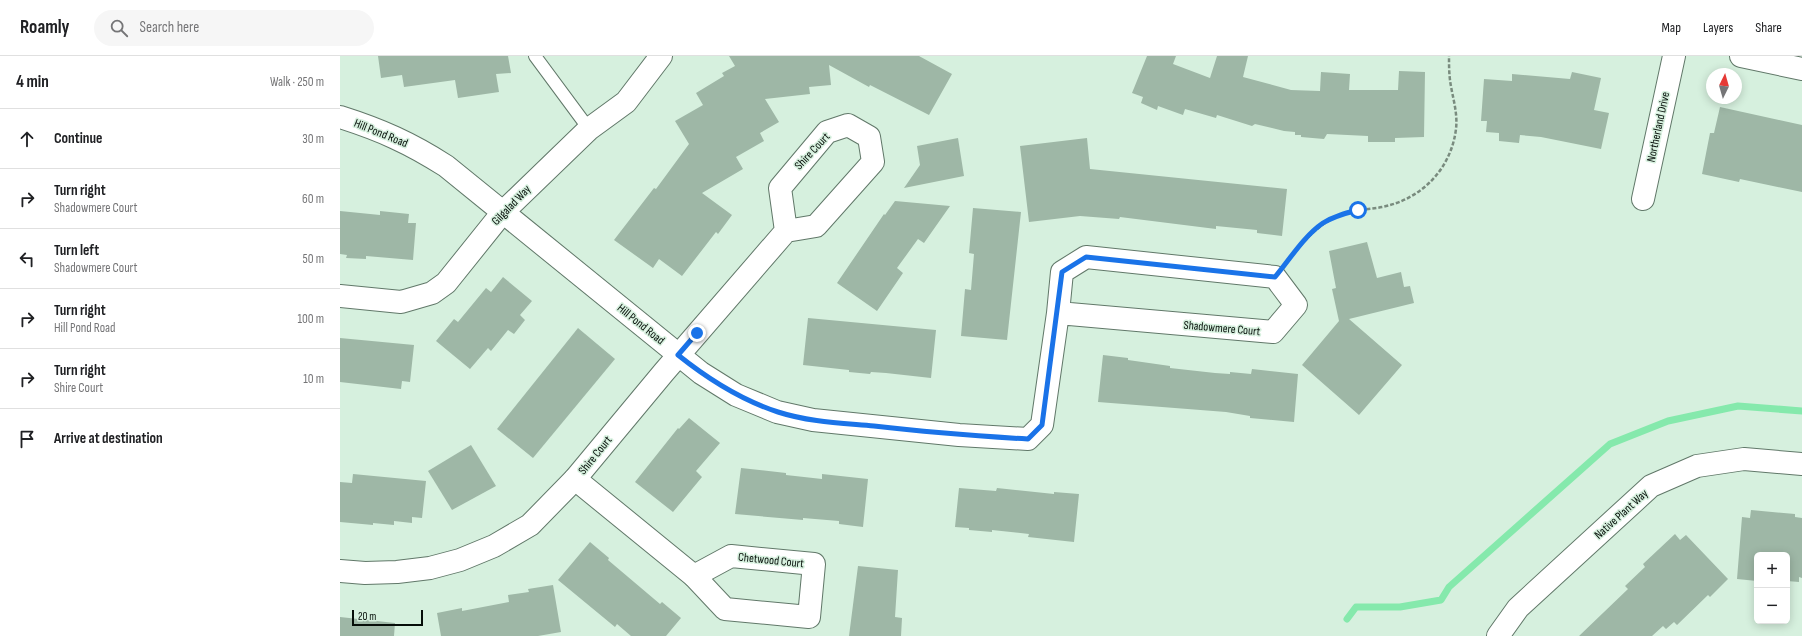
<!DOCTYPE html>
<html lang="en">
<head>
<meta charset="utf-8">
<style>
	body { margin:0; font-family:"Sofia Sans Condensed",sans-serif; background:#f6f6f6; color:#202124 }
	.controls { position:absolute; right:12px; bottom:12px; display:grid; overflow:hidden; border-radius:6px; box-shadow:0 2px 10px #0003 }
	.controls button { width:36px; height:36px; display:grid; place-items:center; padding:0; border:0; border-bottom:1px solid #e0e0e0; background:#fff; color:#202124; font:20px sans-serif }
	.compass { position:absolute; left:1366px; top:12px; width:36px; height:36px; border-radius:50%; background:#fff; box-shadow:0 2px 10px #0003; rotate:5deg }
	.scale { position:absolute; left:12px; bottom:10px; width:71px; box-sizing:border-box; padding-left:4px; border:2px solid #060e09; border-top:0; font-size:11px; line-height:14px; white-space:nowrap; color:#060e09; -webkit-text-stroke:3px #d6f0de; paint-order:stroke }
	.stop { position:absolute; width:12px; height:12px; margin:-9px; border:3px solid #1a73e8; border-radius:50%; background:#fff }
	.stop.end { background:#1a73e8; border-color:#fff; box-shadow:0 1px 4px #0008 }
	.list { margin:0; padding:0; list-style:none }
	h2 { display:flex; justify-content:space-between; align-items:center; height:52px; margin:0; padding:0 16px; font-size:17px }
	h2 small { font-size:13px; font-weight:400; color:#757577 }
	.list li { display:grid; grid-template-columns:26px 1fr auto; gap:12px; align-items:center; box-sizing:border-box; height:60px; padding:0 16px; border-top:1px solid #e0e0e0 }
	.list b { display:block; font-size:15px; white-space:nowrap }
	.list p { margin:0; font-size:13px; white-space:nowrap; color:#757577 }
	.list em { font-size:13px; font-style:normal; color:#757577 }
	.icon { flex:none; width:22px; height:22px; fill:none; stroke:currentColor; stroke-width:2; stroke-linecap:round; stroke-linejoin:round }
	.map { position:relative; flex:none; width:1462px; height:580px; overflow:hidden }
	header { display:flex; align-items:center; gap:24px; box-sizing:border-box; height:56px; padding:0 20px; background:#fff; border-bottom:1px solid #e0e0e0 }
	header strong { font-size:19px }
	nav { display:flex; gap:22px; margin-inline-start:auto; font-size:14px }
	.search { width:280px; height:36px; background:#f6f6f6; display:flex; align-items:center; gap:10px; box-sizing:border-box; padding:0 14px; border-radius:22px; color:#757577; font-size:15px }
	main { display:flex }
	aside { flex:1; background:#fff }
	.map>svg:first-child { display:block }
	.lines { fill:none; stroke-linecap:round; stroke-linejoin:round }
	.stream { stroke:#85e9ac; stroke-width:7 }
	.building { fill:#9eb7a6 }
	.lane-casing { stroke:#617869; stroke-width:14 }
	.street-casing { stroke:#617869; stroke-width:24 }
	.path { stroke:#798b7e; stroke-width:2.5; stroke-dasharray:4 2; stroke-linecap:butt }
	.lane { stroke:#fff; stroke-width:12 }
	.street { stroke:#fff; stroke-width:22 }
	.route { stroke:#1a73e8; stroke-width:5 }
	.labels { text-anchor:middle; stroke-width:3; stroke-linejoin:round; paint-order:stroke }
	.street-label { font-size:12px; fill:#060e09; stroke:#d6f0de }
</style>
</head>
<body>
<header>
<strong>Roamly</strong>
<div class="search"><svg class="icon" aria-label="search" viewBox="0 0 24 24"><circle cx="10" cy="10" r="6"/><path d="M15 15l6 6"/></svg>Search here</div>
<nav><a>Map</a><a>Layers</a><a>Share</a></nav>
</header>
<main>
<aside>
<h2>4 min<small>Walk · 250 m</small></h2>
<ul class="list">
<li><svg class="icon" aria-label="ahead" viewBox="0 0 24 24"><path d="M12 20V5M6 11l6-6 6 6"/></svg><div><b>Continue</b></div><em>30 m</em></li>
<li><svg class="icon" aria-label="right" viewBox="0 0 24 24"><path d="M7 20v-9h11M14 6l5 5-5 5"/></svg><div><b>Turn right</b><p>Shadowmere Court</p></div><em>60 m</em></li>
<li><svg class="icon" aria-label="left" viewBox="0 0 24 24"><path d="M17 20v-9H6M10 6l-5 5 5 5"/></svg><div><b>Turn left</b><p>Shadowmere Court</p></div><em>50 m</em></li>
<li><svg class="icon" aria-label="right" viewBox="0 0 24 24"><path d="M7 20v-9h11M14 6l5 5-5 5"/></svg><div><b>Turn right</b><p>Hill Pond Road</p></div><em>100 m</em></li>
<li><svg class="icon" aria-label="right" viewBox="0 0 24 24"><path d="M7 20v-9h11M14 6l5 5-5 5"/></svg><div><b>Turn right</b><p>Shire Court</p></div><em>10 m</em></li>
<li><svg class="icon" aria-label="arrive" viewBox="0 0 24 24"><path d="M6 21V4h12l-3 4 3 4H6"/></svg><div><b>Arrive at destination</b></div></li>
</ul>
</aside>
<div class="map">
<svg width="1462" height="580" viewBox="0 0 1462 580">
	<rect width="100%" height="100%" fill="#d6f0de"/>
	<g class="lines">
		<polyline class="stream" points="1007,563 1016,551 1060,551 1101,544 1109,531 1270,388 1328,365 1398,350 1462,355"/>
	</g>
	<g class="building">
		<polygon points="38,0 168,0 171,17 156,18 159,36 118,42 115,24 64,31 62,19 41,22"/>
		<polygon points="389,0 579,0 612,18 589,59 530,29 529,31 489,9 491,29 469,31 470,38 425,43 439,66 420,77 424,85 396,101 403,113 362,137 392,159 378,178 376,176 342,220 319,203 313,212 274,184 314,132 316,133 349,88 335,65 363,49 356,37 384,20 382,17 395,10"/>
		<polygon points="807,0 836,0 833,8 870,22 877,0 908,0 903,21 951,34 980,35 981,16 1010,18 1009,34 1058,34 1059,15 1085,16 1084,81 1055,82 1055,86 1028,86 1028,80 987,78 984,83 961,81 961,79 955,79 955,76 944,75 915,68 912,70 877,59 876,62 845,53 843,59 818,50 817,54 801,47 803,41 792,37"/>
		<polygon points="1232,16 1261,22 1254,54 1269,57 1261,93 1201,81 1180,79 1179,87 1159,85 1159,77 1146,76 1147,65 1141,65 1144,23 1172,25 1172,18 1230,23"/>
		<polygon points="1380,51 1462,69 1462,136 1400,123 1399,126 1362,118 1370,77 1374,77"/>
		<polygon points="618,82 624,120 564,132 580,109 577,90"/>
		<polygon points="747,82 750,113 947,133 942,180 917,177 917,174 876,170 876,173 780,161 779,163 740,160 689,166 680,90"/>
		<polygon points="555,145 610,150 584,187 578,183 557,212 563,217 537,255 497,227 544,158 545,159"/>
		<polygon points="633,152 681,156 667,284 621,280 625,233 631,234 634,198 629,197"/>
		<polygon points="0,155 40,159 40,155 69,158 68,167 76,167 73,204 26,200 26,203 6,202 7,199 0,198"/>
		<polygon points="1027,186 1037,222 1061,216 1064,231 1070,230 1074,247 1009,263 1062,309 1019,359 962,309 999,265 992,233 996,232 989,195"/>
		<polygon points="163,221 192,245 180,259 185,264 174,278 168,274 151,295 148,292 130,313 96,285 114,263 118,266 146,232 151,236"/>
		<polygon points="468,262 596,274 591,322 546,317 531,316 530,318 509,316 509,314 463,309"/>
		<polygon points="238,272 275,303 193,402 157,373"/>
		<polygon points="0,282 74,289 70,326 62,325 61,333 0,326"/>
		<polygon points="763,299 788,302 788,304 830,310 830,312 875,317 890,318 890,316 911,318 912,313 958,318 954,366 910,362 910,360 886,356 758,346"/>
		<polygon points="349,362 380,387 356,415 362,421 333,456 295,426 338,372 339,373"/>
		<polygon points="131,389 156,430 112,454 88,415"/>
		<polygon points="401,412 446,417 446,419 482,423 482,418 528,423 523,471 499,468 499,465 463,462 463,464 395,458"/>
		<polygon points="13,418 86,425 82,462 72,461 72,467 54,465 54,469 33,467 33,469 0,466 0,426 12,427"/>
		<polygon points="619,432 656,435 657,432 714,438 714,436 739,438 734,486 688,481 689,478 652,474 652,476 629,474 629,472 615,471"/>
		<polygon points="1411,454 1455,458 1455,461 1462,462 1462,522 1459,521 1459,526 1447,525 1447,499 1417,499 1417,525 1397,523 1402,461 1410,462"/>
		<polygon points="1335,478 1340,484 1346,479 1388,523 1370,541 1368,539 1337,569 1334,566 1326,573 1323,570 1312,580 1239,580 1288,533 1285,530 1305,511 1303,508"/>
		<polygon points="250,486 269,502 268,504 320,548 322,546 341,562 326,580 291,580 277,568 275,571 218,524"/>
		<polygon points="518,510 558,514 555,561 562,562 561,580 509,580"/>
		<polygon points="213,529 221,576 198,580 101,580 97,557 122,552 122,555 169,546 168,539 189,536 188,533"/>
		<polygon points="0,561 55,567 54,580 0,580"/>
	</g>
	<g class="lines">
		<defs>
			<polyline id="lane" points="195,0 249,73"/>
			<g id="street">
				<polyline points="1401,0 1462,13"/>
				<path d="M 0,61 C 41,74 70,87 106,110 L 361,317 L 396,339 L 437,356 L 473,364 L 619,379 L 688,383 L 702,369 L 718,257 L 933,276 L 956,249 L 935,221 L 746,201 L 722,216 L 718,257"/>
				<polyline points="1303,143 1334,0"/>
				<polyline points="0,240 61,246 92,237 106,227 163,156 249,73 286,46 321,0"/>
				<polyline points="235,423 354,520"/>
				<polygon points="391,500 474,508 469,561 385,553 354,520"/>
				<polyline points="0,515 25,517 57,516 90,512 120,504 154,490 190,469 235,423 324,316 446,175 476,170 533,106 529,81 508,69 487,76 440,132 446,175"/>
				<polyline points="1158,580 1178,552 1311,430 1357,410 1404,403 1462,408"/>
			</g>
		</defs>
		<use href="#lane" class="lane-casing"/>
		<use href="#street" class="street-casing"/>
		<path class="path" d="M 949,204 C 962,187 977,169 998,160 C 1012,153 1027,154 1042,151 C 1082,143 1111,113 1116,73 C 1118,56 1112,40 1110,24 C 1109,16 1109,8 1109,0"/>
		<use href="#lane" class="lane"/>
		<use href="#street" class="street"/>
	</g>
	<g class="lines">
		<path class="route" d="M 357,277 L 338,299 C 368,323 401,344 438,356 C 469,366 502,367 534,370 C 585,376 637,380 688,383 L 702,369 L 722,216 L 746,201 L 935,221 C 950,203 964,180 983,167 C 994,160 1006,157 1018,154"/>
	</g>
	<g class="labels">
		<g class="street-label">
			<text transform="translate(1318 71) rotate(-78)" y="4">Northerland Drive</text>
			<text transform="translate(41 77) rotate(22)" y="4">Hill Pond Road</text>
			<text transform="translate(472 95) rotate(-47)" y="4">Shire Court</text>
			<text transform="translate(171 149) rotate(-46)" y="4">Gilgalad Way</text>
			<text transform="translate(301 268) rotate(39)" y="4">Hill Pond Road</text>
			<text transform="translate(882 272) rotate(5)" y="4">Shadowmere Court</text>
			<text transform="translate(255 399) rotate(-51)" y="4">Shire Court</text>
			<text transform="translate(1281 458) rotate(-42)" y="4">Native Plant Way</text>
			<text transform="translate(431 504) rotate(6)" y="4">Chetwood Court</text>
		</g>
	</g>
</svg>
<div class="controls">
<button>+</button>
<button>−</button>
</div>
<svg class="compass" viewBox="-18 -18 36 36"><path d="M0-13l5 13h-10z" fill="#e53935"/><path d="M0 13l5-13h-10z" fill="#757577"/></svg>
<div class="scale">20 m</div>
<div class="stop" style="left:1018px;top:154px"></div>
<div class="stop end" style="left:357px;top:277px"></div>
</div>
</main>
</body>
</html>
